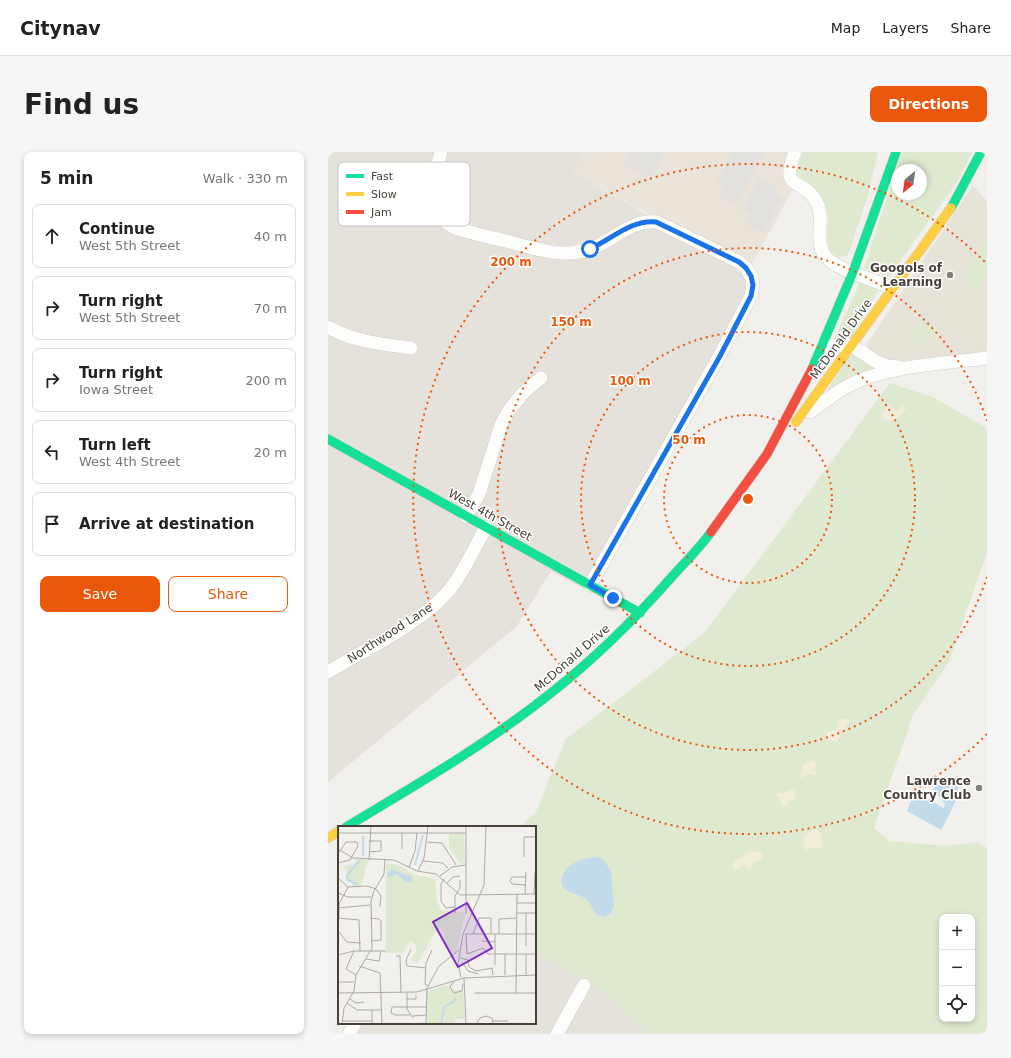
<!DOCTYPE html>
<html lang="en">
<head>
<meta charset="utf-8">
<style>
	body { margin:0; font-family:"DejaVu Sans",sans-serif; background:#f6f6f6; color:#222 }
	.controls { position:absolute; right:12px; bottom:12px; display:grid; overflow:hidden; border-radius:8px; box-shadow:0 2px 6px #0003 }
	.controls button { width:36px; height:36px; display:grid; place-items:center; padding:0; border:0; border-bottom:1px solid #e0e0e0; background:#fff; color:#222; font:20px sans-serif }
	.compass { position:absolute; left:563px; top:12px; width:36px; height:36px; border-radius:50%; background:#fff; box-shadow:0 2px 6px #0003; rotate:209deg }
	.stop { position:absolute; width:12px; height:12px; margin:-9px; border:3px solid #1a73e8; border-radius:50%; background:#fff }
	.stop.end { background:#1a73e8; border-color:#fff; box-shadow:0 1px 4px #0008 }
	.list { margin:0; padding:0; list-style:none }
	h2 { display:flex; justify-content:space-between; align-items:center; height:52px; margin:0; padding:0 16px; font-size:17px }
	h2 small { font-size:13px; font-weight:400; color:#767676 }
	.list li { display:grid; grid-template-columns:26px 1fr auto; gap:12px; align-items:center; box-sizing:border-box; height:64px; margin:0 8px 8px; padding:0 8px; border:1px solid #e0e0e0; border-radius:8px }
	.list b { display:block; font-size:15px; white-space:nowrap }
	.list p { margin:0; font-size:13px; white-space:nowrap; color:#767676 }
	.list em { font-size:13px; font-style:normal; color:#767676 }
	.actions { display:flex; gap:8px; padding:12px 16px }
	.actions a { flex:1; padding:9px 0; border:1px solid #ea580c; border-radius:8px; text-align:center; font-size:14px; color:#ea580c }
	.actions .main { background:#ea580c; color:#fff }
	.icon { flex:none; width:22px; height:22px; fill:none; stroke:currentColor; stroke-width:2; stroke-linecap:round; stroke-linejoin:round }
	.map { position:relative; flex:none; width:659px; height:882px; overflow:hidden; border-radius:8px }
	header { display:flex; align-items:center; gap:24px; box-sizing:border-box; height:56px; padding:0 20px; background:#fff; border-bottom:1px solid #e0e0e0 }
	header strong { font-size:19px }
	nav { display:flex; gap:22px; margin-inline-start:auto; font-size:14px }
	.intro { display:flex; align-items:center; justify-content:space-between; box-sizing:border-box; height:96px; padding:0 24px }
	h1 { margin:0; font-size:28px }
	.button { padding:10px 18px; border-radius:8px; background:#ea580c; color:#fff; font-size:14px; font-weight:700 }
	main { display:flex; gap:24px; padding:0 24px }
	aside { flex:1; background:#fff; border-radius:8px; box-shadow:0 2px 6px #0003 }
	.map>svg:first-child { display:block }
	.residential { fill:#e5e1db }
	.commercial { fill:#ebe4db }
	.education { fill:#e7e3d9 }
	.green { fill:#dfe9d0; fill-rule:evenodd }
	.sand { fill:#f2edda }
	.parking { fill:#e3e1de }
	.water { fill:#c2dbea }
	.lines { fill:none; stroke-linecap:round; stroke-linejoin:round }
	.street-casing { stroke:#cfceca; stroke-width:14 }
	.fast-casing { stroke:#d0ccc4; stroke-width:10 }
	.slow-casing { stroke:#d0ccc4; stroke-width:10 }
	.jam-casing { stroke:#d0ccc4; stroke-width:10 }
	.street { stroke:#fdfdfc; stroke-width:13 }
	.fast { stroke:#16e098; stroke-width:9 }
	.slow { stroke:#ffcf43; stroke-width:9 }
	.jam { stroke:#f24e42; stroke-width:9 }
	.route { stroke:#1a73e8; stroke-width:5 }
	.ring { fill:none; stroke:#e8590c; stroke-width:2; stroke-dasharray:2 4 }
	.poi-dot { fill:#827e78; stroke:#fff; stroke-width:1.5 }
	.labels { text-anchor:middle; stroke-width:3; stroke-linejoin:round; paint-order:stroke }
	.poi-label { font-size:12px; font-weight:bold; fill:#474139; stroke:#fff; text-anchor:end }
	.street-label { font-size:12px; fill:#474139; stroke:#fff }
	.inset-river { fill:none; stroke:#c2dbea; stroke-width:2 }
	.inset-road { fill:none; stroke:#adaaa5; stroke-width:1 }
	.view { fill:#7b2cbf; fill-opacity:0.15; stroke:#7b2cbf; stroke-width:2 }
	.inset-edge { fill:none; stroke:#474139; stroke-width:2 }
	.key { fill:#fff; stroke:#c8c6c4; stroke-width:1 }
	.key-label { font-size:11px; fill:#474139 }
	.centre { fill:#e8590c; stroke:#fff; stroke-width:2 }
	.ring-label { font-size:12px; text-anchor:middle; font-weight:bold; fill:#e8590c; stroke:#fff; stroke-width:3; stroke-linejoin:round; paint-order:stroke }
</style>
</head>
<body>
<header>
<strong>Citynav</strong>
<nav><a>Map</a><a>Layers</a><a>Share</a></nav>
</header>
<div class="intro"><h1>Find us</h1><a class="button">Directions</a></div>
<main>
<aside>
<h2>5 min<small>Walk · 330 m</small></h2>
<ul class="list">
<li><svg class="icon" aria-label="ahead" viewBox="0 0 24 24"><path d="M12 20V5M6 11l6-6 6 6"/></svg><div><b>Continue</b><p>West 5th Street</p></div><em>40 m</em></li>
<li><svg class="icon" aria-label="right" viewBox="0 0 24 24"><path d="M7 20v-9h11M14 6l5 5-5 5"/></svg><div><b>Turn right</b><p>West 5th Street</p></div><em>70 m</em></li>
<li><svg class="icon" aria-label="right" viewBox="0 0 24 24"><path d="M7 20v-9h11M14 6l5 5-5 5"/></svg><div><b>Turn right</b><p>Iowa Street</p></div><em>200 m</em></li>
<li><svg class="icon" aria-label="left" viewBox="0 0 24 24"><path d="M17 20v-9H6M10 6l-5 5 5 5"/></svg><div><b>Turn left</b><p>West 4th Street</p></div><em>20 m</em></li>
<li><svg class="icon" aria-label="arrive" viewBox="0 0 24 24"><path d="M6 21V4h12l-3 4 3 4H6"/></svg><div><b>Arrive at destination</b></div></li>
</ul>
<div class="actions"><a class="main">Save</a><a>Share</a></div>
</aside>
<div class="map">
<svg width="659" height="882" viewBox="0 0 659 882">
	<rect width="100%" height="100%" fill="#f1f0ed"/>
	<g class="residential">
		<polygon points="0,0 256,0 245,20 429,127 264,442 223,419 189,474 0,630"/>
		<polygon points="207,799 268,834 322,882 21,882 27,871 207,871"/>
	</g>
	<polygon class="commercial" points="256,0 460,0 454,21 459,34 465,37 423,114 323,64 245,20"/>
	<polygon class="education" points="645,34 659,49 659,199 573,209 554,206 542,199 538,193"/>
	<g class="green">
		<path d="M 475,0 L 550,0 L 539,46 L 520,103 L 512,105 L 507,103 C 493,91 503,74 499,58 C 497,49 490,38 482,32 C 477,28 472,26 468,20 Z"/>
		<path d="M 574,0 L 644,0 L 630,29 L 561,125 L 536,116 ZM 569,18 L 593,18 L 593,42 L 569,42 Z"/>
		<polygon points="659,86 659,124 648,138 633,127"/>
		<polygon points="532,131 546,135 550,139 522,188 506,187"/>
		<polygon points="594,166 608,176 596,192 587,194 585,180"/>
		<polygon points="523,201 555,218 498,240"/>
		<path d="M 562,231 L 605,245 L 659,276 L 659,400 L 621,510 L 585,563 L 546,676 L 561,689 L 618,694 L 649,690 L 659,696 L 659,882 L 322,882 L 268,834 L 207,799 L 207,675 L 192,675 L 208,660 L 237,588 L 376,481 ZM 614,765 L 644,765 L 644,867 L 614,867 Z"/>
	</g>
	<g class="sand">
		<path d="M 573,253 L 576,253 L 578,256 C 573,265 570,266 560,269 L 553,264 L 559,255 L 562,254 L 569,259 Z"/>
		<polygon points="515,566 520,567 521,570 517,574 518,581 513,582 509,590 499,588 498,583 500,580 508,578 510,569"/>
		<polygon points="484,608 489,610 487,615 488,623 481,622 473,626 471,622 474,619 474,613"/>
		<polygon points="463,637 468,639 467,647 461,649 459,653 456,655 448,643 450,641 457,641"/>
		<polygon points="487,677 492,680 494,695 491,697 484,695 477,699 475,694 477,691 476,685"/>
		<polygon points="420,700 432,700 435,703 434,708 427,710 422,717 415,712 410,717 405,717 405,709 414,705"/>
	</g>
	<g class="parking">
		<polygon points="302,0 337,0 323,24 319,25 295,12"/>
		<polygon points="404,0 438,0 408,53 391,44 397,33 389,28"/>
		<polygon points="432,26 449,36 447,41 455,46 435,81 417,71 422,62 414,57"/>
	</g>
	<g class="water">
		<path d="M 630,624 C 632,646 623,659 613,678 L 579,659 L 587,640 L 616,656 L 617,652 L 605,636 L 618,627 Z"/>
		<path d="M 268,705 L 275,707 L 283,719 L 286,754 L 283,761 L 276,765 C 264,763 266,755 259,748 C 251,740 237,743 233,731 C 234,713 253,706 268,705 Z"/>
	</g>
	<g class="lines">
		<defs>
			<g id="street">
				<path d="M 113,0 C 105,31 92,55 125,75 C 142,81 160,85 178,89 C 206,96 233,107 262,97 C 285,89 303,67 329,70 L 411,110 L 418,116 L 423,124 L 425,133 L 423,144 L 392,203 L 262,433"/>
				<path d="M 467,0 C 450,42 478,24 490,53 C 497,71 484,93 501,108 C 513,119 549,129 565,136"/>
				<path d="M 0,175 C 26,190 54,192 83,196"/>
				<polyline points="495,194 523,193 547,209 559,214 571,215"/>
				<path d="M 482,260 C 494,252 505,242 518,235 C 558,213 614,212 659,206"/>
				<polyline points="138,364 151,342 173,273 181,258 196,240 213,226"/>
				<path d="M 0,520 C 38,497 95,471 123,436 C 137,417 147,395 158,375"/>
				<polyline points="21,882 27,871"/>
				<polyline points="229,882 256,833"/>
			</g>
			<g id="fast">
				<polyline points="623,56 653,0"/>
				<polyline points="484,217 525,120 568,0"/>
				<polyline points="0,287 312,461"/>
				<path d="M 18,675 C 88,633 159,592 223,541 C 266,507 305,469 341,428 C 355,412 371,397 383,380"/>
			</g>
			<g id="slow">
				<polyline points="468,270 623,56"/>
				<polyline points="0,686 11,679"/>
			</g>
			<polyline id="jam" points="383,380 439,302 484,217"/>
		</defs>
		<use href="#street" class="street-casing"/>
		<use href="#fast" class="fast-casing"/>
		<use href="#slow" class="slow-casing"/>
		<use href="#jam" class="jam-casing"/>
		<use href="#street" class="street"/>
		<use href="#fast" class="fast"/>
		<use href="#slow" class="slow"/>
		<use href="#jam" class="jam"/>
	</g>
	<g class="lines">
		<path class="route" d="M 262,97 C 284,87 304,67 328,70 L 411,110 L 418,116 L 423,124 L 425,133 L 423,144 L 392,204 L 262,433 L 285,446"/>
	</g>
	<g class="ring">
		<circle cx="420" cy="347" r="84"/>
		<circle cx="420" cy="347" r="167"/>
		<path d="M659 425A251 251 0 1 1 659 269"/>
		<path d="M659 582A335 335 0 1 1 659 112"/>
	</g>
	<g class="poi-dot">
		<circle cx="622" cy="123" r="4"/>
		<circle cx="651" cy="636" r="4"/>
	</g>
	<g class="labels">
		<g class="poi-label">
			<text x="614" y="120">Googols of<tspan x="614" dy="14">Learning</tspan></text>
			<text x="643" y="633">Lawrence<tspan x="643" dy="14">Country Club</tspan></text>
		</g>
		<g class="street-label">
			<text transform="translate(513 187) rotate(-54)" y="4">McDonald Drive</text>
			<text transform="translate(162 363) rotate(29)" y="4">West 4th Street</text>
			<text transform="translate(62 481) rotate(-33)" y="4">Northwood Lane</text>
			<text transform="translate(244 506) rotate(-41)" y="4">McDonald Drive</text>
		</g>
	</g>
	<g transform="translate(10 674)">
		<rect width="198" height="198" fill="#f1f0ed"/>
		<path d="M 111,8 L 126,8 L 127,38 L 123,38 L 111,22 ZM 19,33 L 30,34 L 23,60 L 14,61 L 14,57 L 7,53 L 10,47 L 4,40 L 15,39 ZM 48,38 L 57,38 L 77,49 L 97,53 L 99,75 L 103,84 L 127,87 L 118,127 L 110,127 L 105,103 L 98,105 L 79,138 L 73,134 L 78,125 L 78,119 L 72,115 L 65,127 L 48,127 ZM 113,158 L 113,164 L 125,164 L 127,193 L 117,193 L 117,198 L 89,198 L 89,165 Z" fill="#dfe9d0"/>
		<path d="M 53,43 L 74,51 L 74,56 L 68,56 L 59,48 L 51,51 L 49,48 Z" fill="#c2dbea"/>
		<path class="inset-river" d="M 25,30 L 25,10M 77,39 L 85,9M 20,59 L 10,54 L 9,49 L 22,34M 103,198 L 106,181 L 116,175 L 117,171"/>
		<path class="inset-road" d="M 128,0 L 128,69M 0,7 L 128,7M 64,7 L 64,23M 31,15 L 43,15 L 43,25 L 31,26M 89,16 L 104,17 L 118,39M 0,23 L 15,32 L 56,34 L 79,45 L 98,48 L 122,69 L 198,68M 0,28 L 8,16 L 19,16 L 20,20 L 12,34 L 0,37M 186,31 L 186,11 L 198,11M 31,34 L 33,0M 85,35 L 105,37 L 110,42M 71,41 L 77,25 L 79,7M 80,45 L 86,32 L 90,0M 102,50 L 114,41 L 128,39M 188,51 L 174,51 L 172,55 L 174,58 L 188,59M 0,52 L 10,61 L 29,60 L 38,63 L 43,70 L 42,81M 106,53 L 103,58 L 103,75 L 108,82 L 116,81M 109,57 L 115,51 L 122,50M 0,67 L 10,71 L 33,71M 187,68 L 188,46M 196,68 L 197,46M 128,69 L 128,88M 179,77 L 198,77M 0,82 L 32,79M 117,87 L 117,70 L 122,62 L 122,54M 178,87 L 198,87M 188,87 L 188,120M 198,87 L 198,153M 0,92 L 21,94 L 22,125M 1,92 L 1,78 L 10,61M 32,92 L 41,93 L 43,95 L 43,114 L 33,115M 0,105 L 9,116 L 23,117M 127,108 L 198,108M 128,108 L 129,128 L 145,122 L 150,128 L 198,128M 135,108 L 141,92 L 153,92 L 153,108M 157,108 L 157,139M 161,108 L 161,93 L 178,92M 144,115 L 157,116M 73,123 L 68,134 L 69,140 L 88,142M 16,125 L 8,143 L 18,149M 167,128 L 167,149M 0,129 L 16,125 L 48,125M 58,130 L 62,130 L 63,167M 122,132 L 130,134 L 131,141 L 138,145 L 154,142 L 155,149M 28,133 L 41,135 L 43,125M 124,136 L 130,145 L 140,148M 21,140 L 42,147 L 44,198M 188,149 L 188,128M 123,151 L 120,138 L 125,108 L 146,59 L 148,0M 116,155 L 112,161 L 116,167 L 124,165 L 125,158M 0,156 L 16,156M 90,160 L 87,158 L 88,137 L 94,124M 0,167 L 79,166 L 126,152M 69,167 L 69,183 L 75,192M 137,167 L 198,167M 178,167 L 179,68M 12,173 L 18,177 L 26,176M 69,173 L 78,173 L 78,169M 9,177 L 19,184 L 44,184M 34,184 L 34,198M 57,189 L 53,187 L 54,181 L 88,181M 57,189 L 72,189M 75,190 L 88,189M 5,195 L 34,195M 155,195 L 170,195M 4,198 L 6,182 L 16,165 L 18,149 L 34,122 L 33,75 L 36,65 L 46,48 L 47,33M 88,198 L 89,162 L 101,140 L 121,124M 128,198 L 126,152 L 198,149M 138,198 L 142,192 L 148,190 L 154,192 L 155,198"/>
		<path class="view" d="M 129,77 L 154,122 L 120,141 L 95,96 Z"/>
		<rect width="198" height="198" class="inset-edge"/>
	</g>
	<rect x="10" y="10" width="132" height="64" rx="6" class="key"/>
	<rect x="18" y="22" width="18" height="4" fill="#16e098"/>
	<rect x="18" y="40" width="18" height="4" fill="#ffcf43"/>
	<rect x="18" y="58" width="18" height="4" fill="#f24e42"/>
	<g class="key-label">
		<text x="43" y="28">Fast</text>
		<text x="43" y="46">Slow</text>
		<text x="43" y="64">Jam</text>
	</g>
	<circle cx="420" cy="347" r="6" class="centre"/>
	<g class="ring-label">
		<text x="183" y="114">200 m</text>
		<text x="243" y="174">150 m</text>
		<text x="302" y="233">100 m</text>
		<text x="361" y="292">50 m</text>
	</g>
</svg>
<div class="controls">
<button>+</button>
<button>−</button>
<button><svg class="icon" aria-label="locate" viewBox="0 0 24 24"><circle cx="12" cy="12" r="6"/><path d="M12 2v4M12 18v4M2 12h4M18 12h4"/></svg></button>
</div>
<svg class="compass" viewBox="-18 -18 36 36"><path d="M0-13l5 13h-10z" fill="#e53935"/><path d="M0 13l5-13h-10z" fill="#767676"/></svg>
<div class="stop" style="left:262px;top:97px"></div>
<div class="stop end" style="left:285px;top:446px"></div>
</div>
</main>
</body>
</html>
